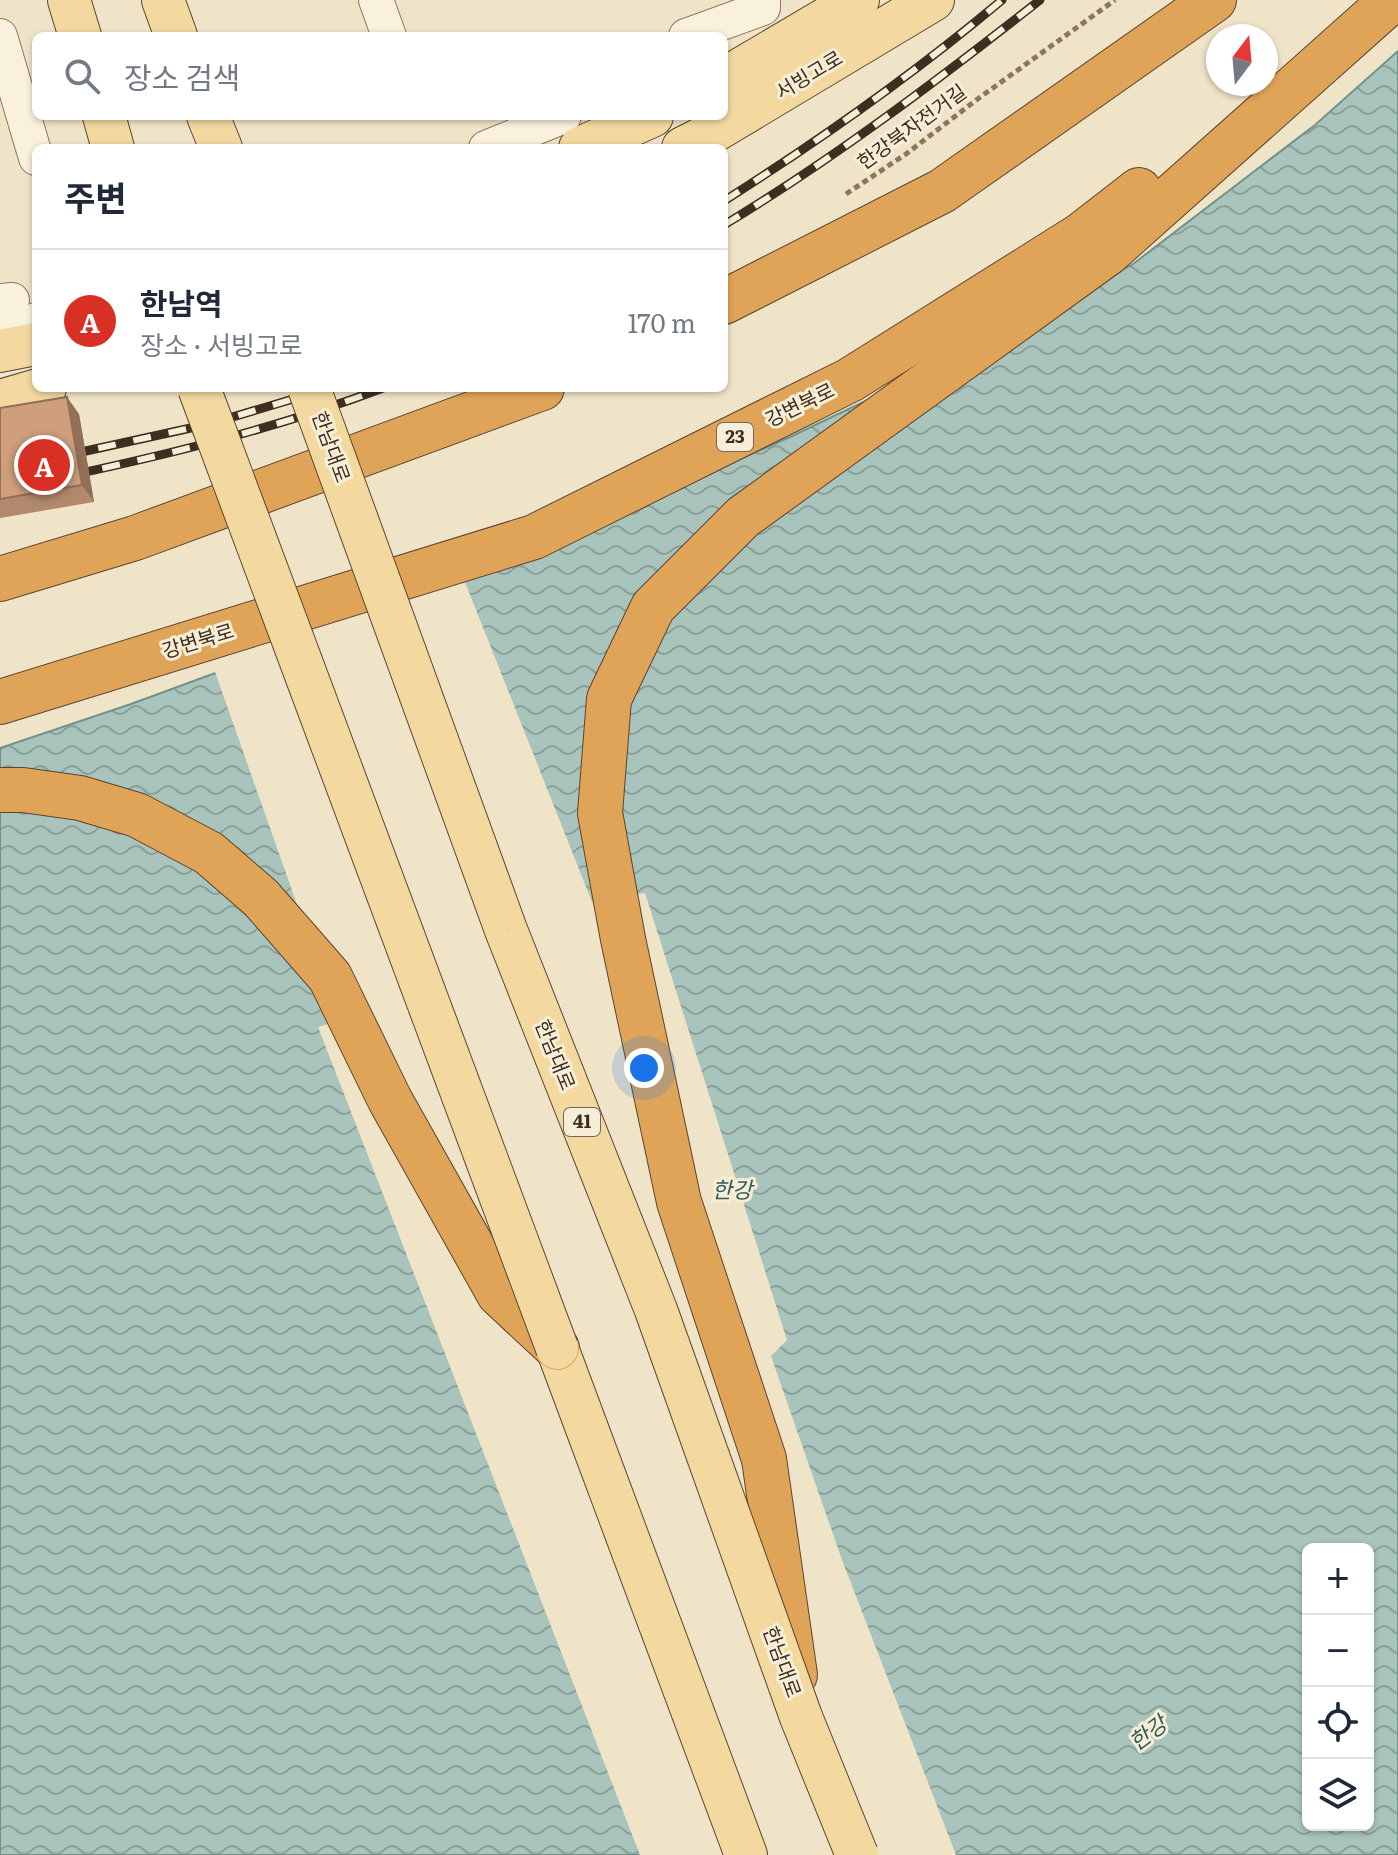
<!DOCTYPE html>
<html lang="ko">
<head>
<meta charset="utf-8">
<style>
	body { margin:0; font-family:Literata,"Noto Sans KR",serif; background:#f6f6f7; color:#1f2937 }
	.controls { position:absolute; right:24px; bottom:24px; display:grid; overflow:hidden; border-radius:12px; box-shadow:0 2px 6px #0004 }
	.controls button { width:72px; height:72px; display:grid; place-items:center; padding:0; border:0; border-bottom:2px solid #e0e1e3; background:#fff; color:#1f2937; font:40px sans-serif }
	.compass { position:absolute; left:1206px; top:24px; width:72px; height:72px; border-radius:50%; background:#fff; box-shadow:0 2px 6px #0004; rotate:16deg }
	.you { position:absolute; left:644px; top:1068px; width:28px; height:28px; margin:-20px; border:6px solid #fff; border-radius:50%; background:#1a73e8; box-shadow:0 0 0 12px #1a73e833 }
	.badge { display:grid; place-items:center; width:52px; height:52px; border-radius:50%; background:#d93025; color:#fff; font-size:26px; font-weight:700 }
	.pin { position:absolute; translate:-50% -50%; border:4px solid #fff; box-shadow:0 2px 8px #0006 }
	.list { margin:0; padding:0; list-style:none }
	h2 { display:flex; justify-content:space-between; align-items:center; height:104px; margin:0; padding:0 32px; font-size:34px }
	h2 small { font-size:26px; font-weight:400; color:#747a83 }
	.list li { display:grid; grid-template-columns:52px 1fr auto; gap:24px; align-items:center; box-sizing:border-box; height:144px; padding:0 32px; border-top:2px solid #e0e1e3 }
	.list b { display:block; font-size:30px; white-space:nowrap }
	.list p { margin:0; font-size:26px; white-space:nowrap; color:#747a83 }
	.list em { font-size:26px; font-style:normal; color:#747a83 }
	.icon { flex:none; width:44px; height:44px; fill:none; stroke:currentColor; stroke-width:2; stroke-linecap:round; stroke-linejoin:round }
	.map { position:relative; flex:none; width:1398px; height:1855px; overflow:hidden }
	.search { position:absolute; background:#fff; box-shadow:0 2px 6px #0004; left:32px; top:32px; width:696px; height:88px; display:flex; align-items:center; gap:20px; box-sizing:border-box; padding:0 28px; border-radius:12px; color:#747a83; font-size:30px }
	.panel { position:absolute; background:#fff; box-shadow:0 2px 6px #0004; left:32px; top:144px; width:696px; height:248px; border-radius:12px }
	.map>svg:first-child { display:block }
	.water { fill:url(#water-waves); stroke:#6f938a; stroke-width:2; fill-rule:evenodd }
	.pier { fill:#f0e4c8 }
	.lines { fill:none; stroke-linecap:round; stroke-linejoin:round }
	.minor-casing { stroke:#8d765c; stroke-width:36 }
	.major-casing { stroke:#5b4430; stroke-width:44 }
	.highway-casing { stroke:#5b4430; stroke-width:46 }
	.path { stroke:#8d765c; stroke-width:5; stroke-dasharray:6 4; stroke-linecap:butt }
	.minor { stroke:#faf1dc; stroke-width:34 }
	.major { stroke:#f3d9a0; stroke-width:42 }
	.highway { stroke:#e0a458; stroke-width:44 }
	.rail-casing { stroke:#3d2e20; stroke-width:9 }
	.rail { stroke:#f7eed8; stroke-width:6; stroke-dasharray:18; stroke-linecap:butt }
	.major-bridge-casing { stroke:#5b4430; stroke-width:44; stroke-linecap:butt }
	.major-bridge { stroke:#f3d9a0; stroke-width:42 }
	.wall { fill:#b2896c }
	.shaded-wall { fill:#916f58 }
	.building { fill:#cf9f7d; stroke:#916f58; stroke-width:2 }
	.labels { text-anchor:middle; stroke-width:6; stroke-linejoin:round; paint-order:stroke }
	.shield { fill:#f7eed8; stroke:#756857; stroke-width:2 }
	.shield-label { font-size:18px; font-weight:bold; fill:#3d2e20 }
	.street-label { font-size:20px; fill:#3d2e20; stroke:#f7eed8 }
	.water-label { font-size:22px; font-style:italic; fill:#2f5d5a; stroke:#f7eed8 }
</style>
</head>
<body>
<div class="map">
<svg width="1398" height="1855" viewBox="0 0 1398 1855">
	<defs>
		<pattern id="water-waves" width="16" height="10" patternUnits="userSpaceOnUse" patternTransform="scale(2)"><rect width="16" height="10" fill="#a9c4bc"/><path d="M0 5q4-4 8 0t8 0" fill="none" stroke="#8ba098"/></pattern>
	</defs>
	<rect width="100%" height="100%" fill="#f0e4c8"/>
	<path class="water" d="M 1398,51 L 1398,1855 L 0,1855 L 0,748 L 131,704 L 458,584 L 790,437 L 1037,319 L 1133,264 L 1315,125 ZM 1308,1549 L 1368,1549 L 1368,1825 L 1308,1825 Z"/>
	<polygon class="pier" points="463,577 592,902 645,893 787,1340 771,1356 842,1560 956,1855 640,1855 318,1027 338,1021 214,669"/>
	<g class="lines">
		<defs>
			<g id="minor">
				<polyline points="376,0 389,36"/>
				<polyline points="0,36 36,158"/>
				<polyline points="686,36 763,8 763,0"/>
				<polyline points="486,148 564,116"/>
				<polyline points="0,301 12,300"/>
				<polyline points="0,335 36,320"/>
			</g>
			<g id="major">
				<polyline points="69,0 80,36"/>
				<polyline points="163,0 176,36"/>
				<polyline points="724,79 858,0"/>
				<polyline points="104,116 113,148"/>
				<polyline points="208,116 221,148"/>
				<polyline points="580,148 652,116"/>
				<polyline points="683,148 701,139 933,0"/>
				<polyline points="0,351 36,344"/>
				<polyline points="0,401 45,388"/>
				<polyline points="557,1348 746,1855"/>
			</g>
			<g id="highway">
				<polyline points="724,302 942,191 1214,0"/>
				<polyline points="0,579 135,538 542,388"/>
				<polyline points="0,702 534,537 850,380 1081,235 1139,190"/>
				<polyline points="0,790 23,790 80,798 137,815 209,853 261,898 330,977 390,1100 499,1294 557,1348"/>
				<polyline points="795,1675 764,1459 679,1202 623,939 600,813 609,699 653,607 743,517 1108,253 1392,0"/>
			</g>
		</defs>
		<use href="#minor" class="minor-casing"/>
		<use href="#major" class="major-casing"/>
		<use href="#highway" class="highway-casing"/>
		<polyline class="path" points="846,194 906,154 979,98 1115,0"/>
		<use href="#minor" class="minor"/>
		<use href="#major" class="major"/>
		<use href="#highway" class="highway"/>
		<defs>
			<g id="rail">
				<path d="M 724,201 C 820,140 914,74 1002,0"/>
				<path d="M 724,225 C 835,158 938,80 1040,0"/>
				<polyline points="63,456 209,424 330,388"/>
				<path d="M 67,476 C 175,453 280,427 383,388"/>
			</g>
		</defs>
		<use href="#rail" class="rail-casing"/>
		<use href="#rail" class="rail"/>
		<defs>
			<g id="major-bridge">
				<polyline points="199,388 557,1348"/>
				<polyline points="309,388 506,930 656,1310 801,1717 857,1855"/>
			</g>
		</defs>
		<use href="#major-bridge" class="major-bridge-casing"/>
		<use href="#major-bridge" class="major-bridge"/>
	</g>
	<polygon class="wall" points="0,408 79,414 94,502 0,518"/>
	<polygon class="shaded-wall" points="67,397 79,414 94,502 82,485"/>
	<polygon class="building" points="67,397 82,485 0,499 0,408"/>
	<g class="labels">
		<g class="shield">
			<rect x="717" y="423" width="36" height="28" rx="6"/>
			<rect x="564" y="1108" width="36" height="28" rx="6"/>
		</g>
		<g class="shield-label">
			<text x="735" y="443">23</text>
			<text x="582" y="1128">41</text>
		</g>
		<g class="street-label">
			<text transform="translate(809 75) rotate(-31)" y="7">서빙고로</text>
			<text transform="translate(912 127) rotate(-36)" y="7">한강북자전거길</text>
			<text transform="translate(800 405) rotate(-26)" y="7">강변북로</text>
			<text transform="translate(331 447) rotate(70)" y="7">한남대로</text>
			<text transform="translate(198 641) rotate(-17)" y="7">강변북로</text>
			<text transform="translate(555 1055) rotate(68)" y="7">한남대로</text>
			<text transform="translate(782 1662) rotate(70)" y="7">한남대로</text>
		</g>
		<g class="water-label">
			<text x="732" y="1198">한강</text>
			<text transform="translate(1148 1733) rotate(-37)" y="8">한강</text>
		</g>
	</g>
</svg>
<div class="controls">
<button>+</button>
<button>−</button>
<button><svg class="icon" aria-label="locate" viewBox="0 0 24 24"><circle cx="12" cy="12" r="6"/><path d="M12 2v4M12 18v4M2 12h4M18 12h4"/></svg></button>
<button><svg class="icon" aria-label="layers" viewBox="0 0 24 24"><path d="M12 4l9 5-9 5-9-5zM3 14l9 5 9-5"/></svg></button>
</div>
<svg class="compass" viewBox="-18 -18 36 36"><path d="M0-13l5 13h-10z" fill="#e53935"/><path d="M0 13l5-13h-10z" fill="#747a83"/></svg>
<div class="you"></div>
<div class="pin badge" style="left:44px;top:465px">A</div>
<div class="search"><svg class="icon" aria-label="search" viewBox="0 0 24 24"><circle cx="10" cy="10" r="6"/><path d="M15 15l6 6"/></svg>장소 검색</div>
<section class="panel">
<h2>주변<small></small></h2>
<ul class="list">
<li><span class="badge">A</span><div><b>한남역</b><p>장소 · 서빙고로</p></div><em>170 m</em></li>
</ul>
</section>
</div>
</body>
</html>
